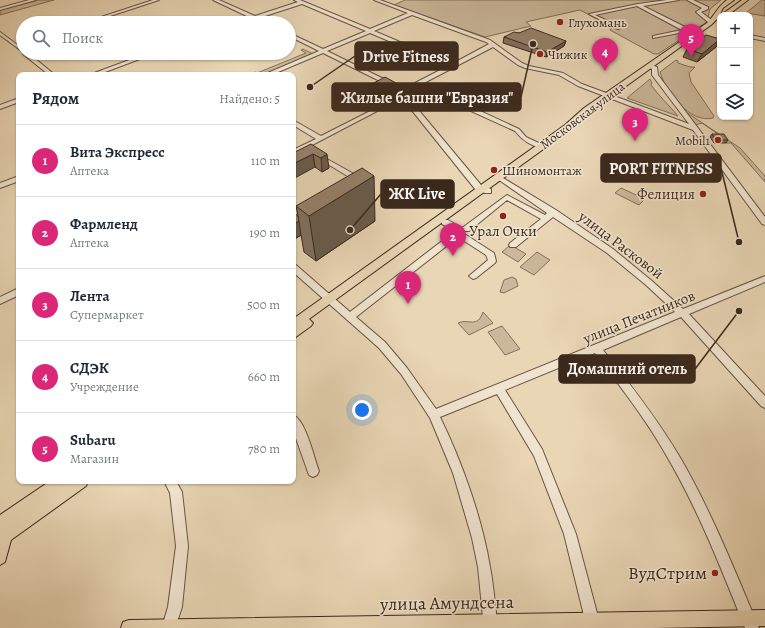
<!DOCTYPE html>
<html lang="ru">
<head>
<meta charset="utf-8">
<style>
	body { margin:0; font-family:Alegreya,serif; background:#f6f6f7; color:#1f2937 }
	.controls { position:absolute; right:12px; top:12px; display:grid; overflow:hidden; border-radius:8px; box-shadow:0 1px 3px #0004 }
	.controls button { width:36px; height:36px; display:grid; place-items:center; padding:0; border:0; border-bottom:1px solid #e0e1e3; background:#fff; color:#1f2937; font:20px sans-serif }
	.you { position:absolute; left:362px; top:410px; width:14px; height:14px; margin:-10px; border:3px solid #fff; border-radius:50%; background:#1a73e8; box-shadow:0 0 0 6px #1a73e833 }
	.badge { display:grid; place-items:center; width:26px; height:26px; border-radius:50%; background:#db2777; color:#fff; font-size:13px; font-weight:700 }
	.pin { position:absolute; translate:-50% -33px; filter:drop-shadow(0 1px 2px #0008) }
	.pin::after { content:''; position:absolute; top:21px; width:14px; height:12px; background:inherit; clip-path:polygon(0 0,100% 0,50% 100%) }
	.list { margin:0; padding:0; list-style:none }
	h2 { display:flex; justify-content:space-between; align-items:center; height:52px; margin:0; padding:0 16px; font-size:17px }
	h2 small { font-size:13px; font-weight:400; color:#747a83 }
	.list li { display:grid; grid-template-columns:26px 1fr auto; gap:12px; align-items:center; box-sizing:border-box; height:72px; padding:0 16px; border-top:1px solid #e0e1e3 }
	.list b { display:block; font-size:15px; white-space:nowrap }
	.list p { margin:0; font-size:13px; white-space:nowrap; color:#747a83 }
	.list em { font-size:13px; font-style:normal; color:#747a83 }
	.icon { flex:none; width:22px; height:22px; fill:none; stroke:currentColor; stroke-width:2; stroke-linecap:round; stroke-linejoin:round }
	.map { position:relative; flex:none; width:765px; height:628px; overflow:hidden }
	.search { position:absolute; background:#fff; box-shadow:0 1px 3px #0004; left:16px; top:16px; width:280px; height:44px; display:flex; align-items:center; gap:10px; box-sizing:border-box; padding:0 14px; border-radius:22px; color:#747a83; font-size:15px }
	.panel { position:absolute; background:#fff; box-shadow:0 1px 3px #0004; left:16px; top:72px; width:280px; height:412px; border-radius:8px }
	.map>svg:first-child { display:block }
	.green { fill:#cbb89b; stroke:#82705c }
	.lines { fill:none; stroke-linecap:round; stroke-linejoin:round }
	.minor-casing { stroke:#665443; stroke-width:2 }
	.major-casing { stroke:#3a281d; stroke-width:2 }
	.minor { fill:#f1e4cf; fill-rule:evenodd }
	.major { fill:#e9d6b5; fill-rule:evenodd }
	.wall { fill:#80705d; stroke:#3a281d }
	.shaded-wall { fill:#685b4c; stroke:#3a281d }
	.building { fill:#95826c; stroke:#3a281d }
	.poi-dot { fill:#8f2418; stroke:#f1e4cf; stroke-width:1.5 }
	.labels { text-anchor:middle; stroke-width:3; stroke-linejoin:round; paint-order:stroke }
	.far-poi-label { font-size:13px; fill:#3a281d; stroke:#f1e4cf; text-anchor:start }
	.far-street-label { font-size:13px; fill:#3a281d; stroke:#f1e4cf }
	.poi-label { font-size:15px; fill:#3a281d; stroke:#f1e4cf; text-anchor:end }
	.street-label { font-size:15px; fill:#3a281d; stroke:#f1e4cf }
	.near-poi-label { font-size:18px; fill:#3a281d; stroke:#f1e4cf; text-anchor:end }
	.near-street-label { font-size:18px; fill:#3a281d; stroke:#f1e4cf }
	.leader { fill:none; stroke:#3a281d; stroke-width:1.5 }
	.callout-dot { fill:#3a281d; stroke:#f1e4cf; stroke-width:1.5 }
	.callout { fill:#3a281d; stroke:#3a281d; stroke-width:1.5 }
	.callout-label { font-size:16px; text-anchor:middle; font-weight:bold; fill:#fff }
</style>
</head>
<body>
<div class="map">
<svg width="765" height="628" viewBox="0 0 765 628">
	<rect width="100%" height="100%" fill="#e9d6b5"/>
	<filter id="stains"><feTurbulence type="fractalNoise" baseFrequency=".005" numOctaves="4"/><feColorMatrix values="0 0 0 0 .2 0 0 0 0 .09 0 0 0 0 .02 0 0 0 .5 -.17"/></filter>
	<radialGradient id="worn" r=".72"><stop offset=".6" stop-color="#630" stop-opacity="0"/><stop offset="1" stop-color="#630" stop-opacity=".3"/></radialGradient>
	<g class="green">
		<polygon points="39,0 54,0 0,15 0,10"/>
		<polygon points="405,0 721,0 710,9 707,22 658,54 654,54 610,30 612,27 580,10 526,22 531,26 485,37 394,5"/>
		<polygon points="762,0 765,0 765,16 746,13"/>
		<polygon points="303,49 313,54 263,75 248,75 255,72 257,73 306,53 301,50"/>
		<path d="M 676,60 L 678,61 L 678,63 L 690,67 L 695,67 L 689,73 L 691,82 L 714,116 L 713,118 C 690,124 666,92 660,72 Z"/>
		<path d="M 650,79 L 652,83 L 651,85 C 659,96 669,105 678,116 L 627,98 Z"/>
		<polygon points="683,110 740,148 765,176 765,182 731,143 726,143 722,137 702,123 695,125"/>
		<polygon points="621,188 645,199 639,205 615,193"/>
		<polygon points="509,246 514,247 526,254 518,262 502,252"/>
		<polygon points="537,252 550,260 534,275 520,267"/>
		<polygon points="512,277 516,279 518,286 504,293 500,292 504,280"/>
		<path d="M 483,312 L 493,323 L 469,335 L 458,323 C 469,318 477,329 483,312 Z"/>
		<polygon points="502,326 520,349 505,355 488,332"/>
	</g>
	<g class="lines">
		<defs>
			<g id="minor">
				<polygon points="29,0 36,0 0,10 0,8"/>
				<polygon points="153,0 159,0 98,20 98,22 92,20"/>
				<path d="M 213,0 L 219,0 L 255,16 L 298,2 L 294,0 L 300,0 L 370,29 L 408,13 L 374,0 L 380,0 L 490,40 L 522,63 L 529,66 L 563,73 L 582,84 L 689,124 L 652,75 L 652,69 L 646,66 L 649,64 L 657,67 L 658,75 L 765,217 L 765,225 L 762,224 L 693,130 L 578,86 L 559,75 L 525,68 L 518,65 L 493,47 L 422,84 L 519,129 L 526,137 L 543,145 L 543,147 C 533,148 521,139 515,131 L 418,87 L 406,95 L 481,185 L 491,189 L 491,193 L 485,193 L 475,189 L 402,98 L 293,155 L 293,150 L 316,139 L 293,125 L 293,120 L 321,136 L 396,98 L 400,95 L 396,89 L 323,53 L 271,75 L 263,75 L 319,51 L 289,36 L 289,33 L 323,49 L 366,31 L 302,4 L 259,18 L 268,23 L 262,23 L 255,20 L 245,23 L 238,23 L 251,18 ZM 412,15 L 486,42 L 489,44 L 452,64 L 374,31 ZM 370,33 L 448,66 L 415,83 L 403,91 L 400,87 L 327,51 Z"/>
				<polygon points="667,0 679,0 643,6 689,29 689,31 653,38 653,36 682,30 637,6 595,15 620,27 620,28 618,29 589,14 638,4"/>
				<polygon points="687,0 693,0 708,7 708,9 701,12 713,21 713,23 709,23 696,12 702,8"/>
				<polygon points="0,32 23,49 23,53 28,53 55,75 49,75 23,54 23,52 0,35"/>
				<polygon points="750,35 765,38 765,41 750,38"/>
				<polygon points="148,53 156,53 97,75 89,75"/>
				<polygon points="19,98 19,102 0,109 0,105"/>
				<polygon points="318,154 363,179 365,181 361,183 359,183 316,157 316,155"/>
				<path d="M 498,175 L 556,210 L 613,249 L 652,281 L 683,309 L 765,276 L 765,282 L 689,314 L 765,396 L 765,408 L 761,406 L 681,317 L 603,350 C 631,385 658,420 681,459 C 712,513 735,571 759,628 L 745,628 C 721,568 698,509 665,453 C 645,418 619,385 595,353 L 505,390 L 542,449 L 576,534 L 601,628 L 587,628 L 564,534 L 534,456 L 497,394 L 440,417 C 462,462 482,518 490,567 C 494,587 495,608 498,628 L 484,628 L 478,567 L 472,538 L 453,473 L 430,418 L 401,374 L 379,348 L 293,272 L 293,264 L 296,265 L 350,312 L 455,231 L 442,224 L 442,220 L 448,220 L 462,228 L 507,195 L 545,215 L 547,213 L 496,178 L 495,177 ZM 507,200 L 541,219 L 510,243 L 509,245 L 510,247 L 516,247 L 553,217 L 607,253 L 646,285 L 675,312 L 436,409 L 407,368 L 385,342 L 356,317 L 458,237 L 486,255 L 488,260 L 469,276 L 473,279 L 476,278 L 495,263 L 496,261 L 494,253 L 463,233 L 465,231 L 469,231 Z"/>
				<polygon points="19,176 19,181 0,188 0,183"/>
				<polygon points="19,288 19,295 0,304 0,297"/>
				<path d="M 293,415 C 306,420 314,458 319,471 L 317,475 L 313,477 L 309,475 L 293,430 Z"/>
				<polygon points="164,481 176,481 182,492 188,546 182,607 175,628 162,627 168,607 176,546 170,493"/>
			</g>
			<g id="major">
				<path d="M 727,0 L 734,0 L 723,8 L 718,18 L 711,25 L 590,112 L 571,129 L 309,319 L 313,323 L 311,326 L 293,339 L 293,319 L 565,125 L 584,108 L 707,23 C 716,14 717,7 727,0 Z"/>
				<polygon points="742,0 748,0 728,15 721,15"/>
				<polygon points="50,481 88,481 86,486 11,540 5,562 0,565 0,515"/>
				<polygon points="765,610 765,626 654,628 121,628 123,622 129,620"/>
			</g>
		</defs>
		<use href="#minor" class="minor-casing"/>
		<use href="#major" class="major-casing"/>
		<use href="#minor" class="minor"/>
		<use href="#major" class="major"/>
	</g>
	<g class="wall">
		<polygon points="519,33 566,41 564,46 546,57 503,43 504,37"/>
		<polygon points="720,39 716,47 697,62 683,57 687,49"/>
		<polygon points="370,85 395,91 380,98 370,93"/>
		<polygon points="712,134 728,140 726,143 714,143 710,137"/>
		<polygon points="311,144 329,168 322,172 315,167"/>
		<polygon points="296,206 375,221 316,261 304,252 301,235 293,240 298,216"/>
	</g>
	<g class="shaded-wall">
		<polygon points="720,39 716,47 697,62 702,54"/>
		<polygon points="566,41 564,46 546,57 547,52"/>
		<polygon points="396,83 395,91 380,98 380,90"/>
		<polygon points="313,154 315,167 293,179 293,164"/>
		<polygon points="327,154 329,168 322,172 321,158"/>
		<polygon points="374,176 375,221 316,261 309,216"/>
		<polygon points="299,221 301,235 293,240 293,225"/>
	</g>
	<g class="building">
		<polygon points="531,28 566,41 547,52 504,37 514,32 519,33"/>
		<polygon points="706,35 720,39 702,54 687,49"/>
		<polygon points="385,77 396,83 380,90 370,85"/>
		<polygon points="712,134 724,134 728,140 716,140"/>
		<polygon points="311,144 327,154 321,158 313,154 293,164 293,153"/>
		<polygon points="362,168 374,176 309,216 296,206"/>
		<polygon points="293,212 298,216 299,221 293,225"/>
	</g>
	<g class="poi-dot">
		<circle cx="560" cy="22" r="4"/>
		<circle cx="540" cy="54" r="4"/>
		<circle cx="718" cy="140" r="4"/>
		<circle cx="494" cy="170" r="4"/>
		<circle cx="703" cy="194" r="4"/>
		<circle cx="503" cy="216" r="4"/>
		<circle cx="715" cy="573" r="4"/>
	</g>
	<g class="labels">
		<g class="far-poi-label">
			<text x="568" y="27">Глухомань</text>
			<text x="548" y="59">Чижик</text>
			<text x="710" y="145" text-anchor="end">Mobil1</text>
			<text x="502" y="175">Шиномонтаж</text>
		</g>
		<g class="far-street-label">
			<text transform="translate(582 115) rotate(-37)" y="5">Московская улица</text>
		</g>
		<g class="poi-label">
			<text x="695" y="199">Фелиция</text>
			<text x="503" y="236" text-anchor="middle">Урал Очки</text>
		</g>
		<g class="street-label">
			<text transform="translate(621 245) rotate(37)" y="5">улица Расковой</text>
			<text transform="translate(639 317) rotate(-22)" y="5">улица Печатников</text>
		</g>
		<g class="near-poi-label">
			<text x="707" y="579">ВудСтрим</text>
		</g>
		<g class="near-street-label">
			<text transform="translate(447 603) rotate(-1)" y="6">улица Амундсена</text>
		</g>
	</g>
	<path class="leader" d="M310 87L355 56M533 44L521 97M739 242L721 168M350 230L381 194M739 311L695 369"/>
	<g class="callout-dot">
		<circle cx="310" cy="87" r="4"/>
		<circle cx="533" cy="44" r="4"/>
		<circle cx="739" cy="242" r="4"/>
		<circle cx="350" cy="230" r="4"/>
		<circle cx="739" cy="311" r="4"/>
	</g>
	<g class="callout">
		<rect x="355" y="42" width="103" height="28" rx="4"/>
		<rect x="332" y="83" width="189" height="28" rx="4"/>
		<rect x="601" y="154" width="120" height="28" rx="4"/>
		<rect x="381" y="180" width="73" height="28" rx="4"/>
		<rect x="559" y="355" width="136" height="28" rx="4"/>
	</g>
	<g class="callout-label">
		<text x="406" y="62">Drive Fitness</text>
		<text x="427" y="103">Жилые башни "Евразия"</text>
		<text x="661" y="174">PORT FITNESS</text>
		<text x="417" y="199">ЖК Live</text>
		<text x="627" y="374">Домашний отель</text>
	</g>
	<rect width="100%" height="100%" filter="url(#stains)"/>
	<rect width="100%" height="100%" fill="url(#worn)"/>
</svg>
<div class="controls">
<button>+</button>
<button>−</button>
<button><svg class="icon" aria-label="layers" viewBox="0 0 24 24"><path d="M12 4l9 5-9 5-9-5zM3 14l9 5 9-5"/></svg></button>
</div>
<div class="you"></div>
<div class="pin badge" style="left:408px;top:304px">1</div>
<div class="pin badge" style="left:453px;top:256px">2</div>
<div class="pin badge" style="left:635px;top:141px">3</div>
<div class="pin badge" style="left:605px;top:71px">4</div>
<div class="pin badge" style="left:691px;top:57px">5</div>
<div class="search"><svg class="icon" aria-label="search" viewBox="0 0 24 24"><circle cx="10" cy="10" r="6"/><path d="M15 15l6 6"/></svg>Поиск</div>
<section class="panel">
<h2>Рядом<small>Найдено: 5</small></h2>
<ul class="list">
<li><span class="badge">1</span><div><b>Вита Экспресс</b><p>Аптека</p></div><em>110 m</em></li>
<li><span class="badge">2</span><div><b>Фармленд</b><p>Аптека</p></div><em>190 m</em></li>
<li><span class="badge">3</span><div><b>Лента</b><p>Супермаркет</p></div><em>500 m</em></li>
<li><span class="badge">4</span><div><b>СДЭК</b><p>Учреждение</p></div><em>660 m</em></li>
<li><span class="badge">5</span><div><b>Subaru</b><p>Магазин</p></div><em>780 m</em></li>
</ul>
</section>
</div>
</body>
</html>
